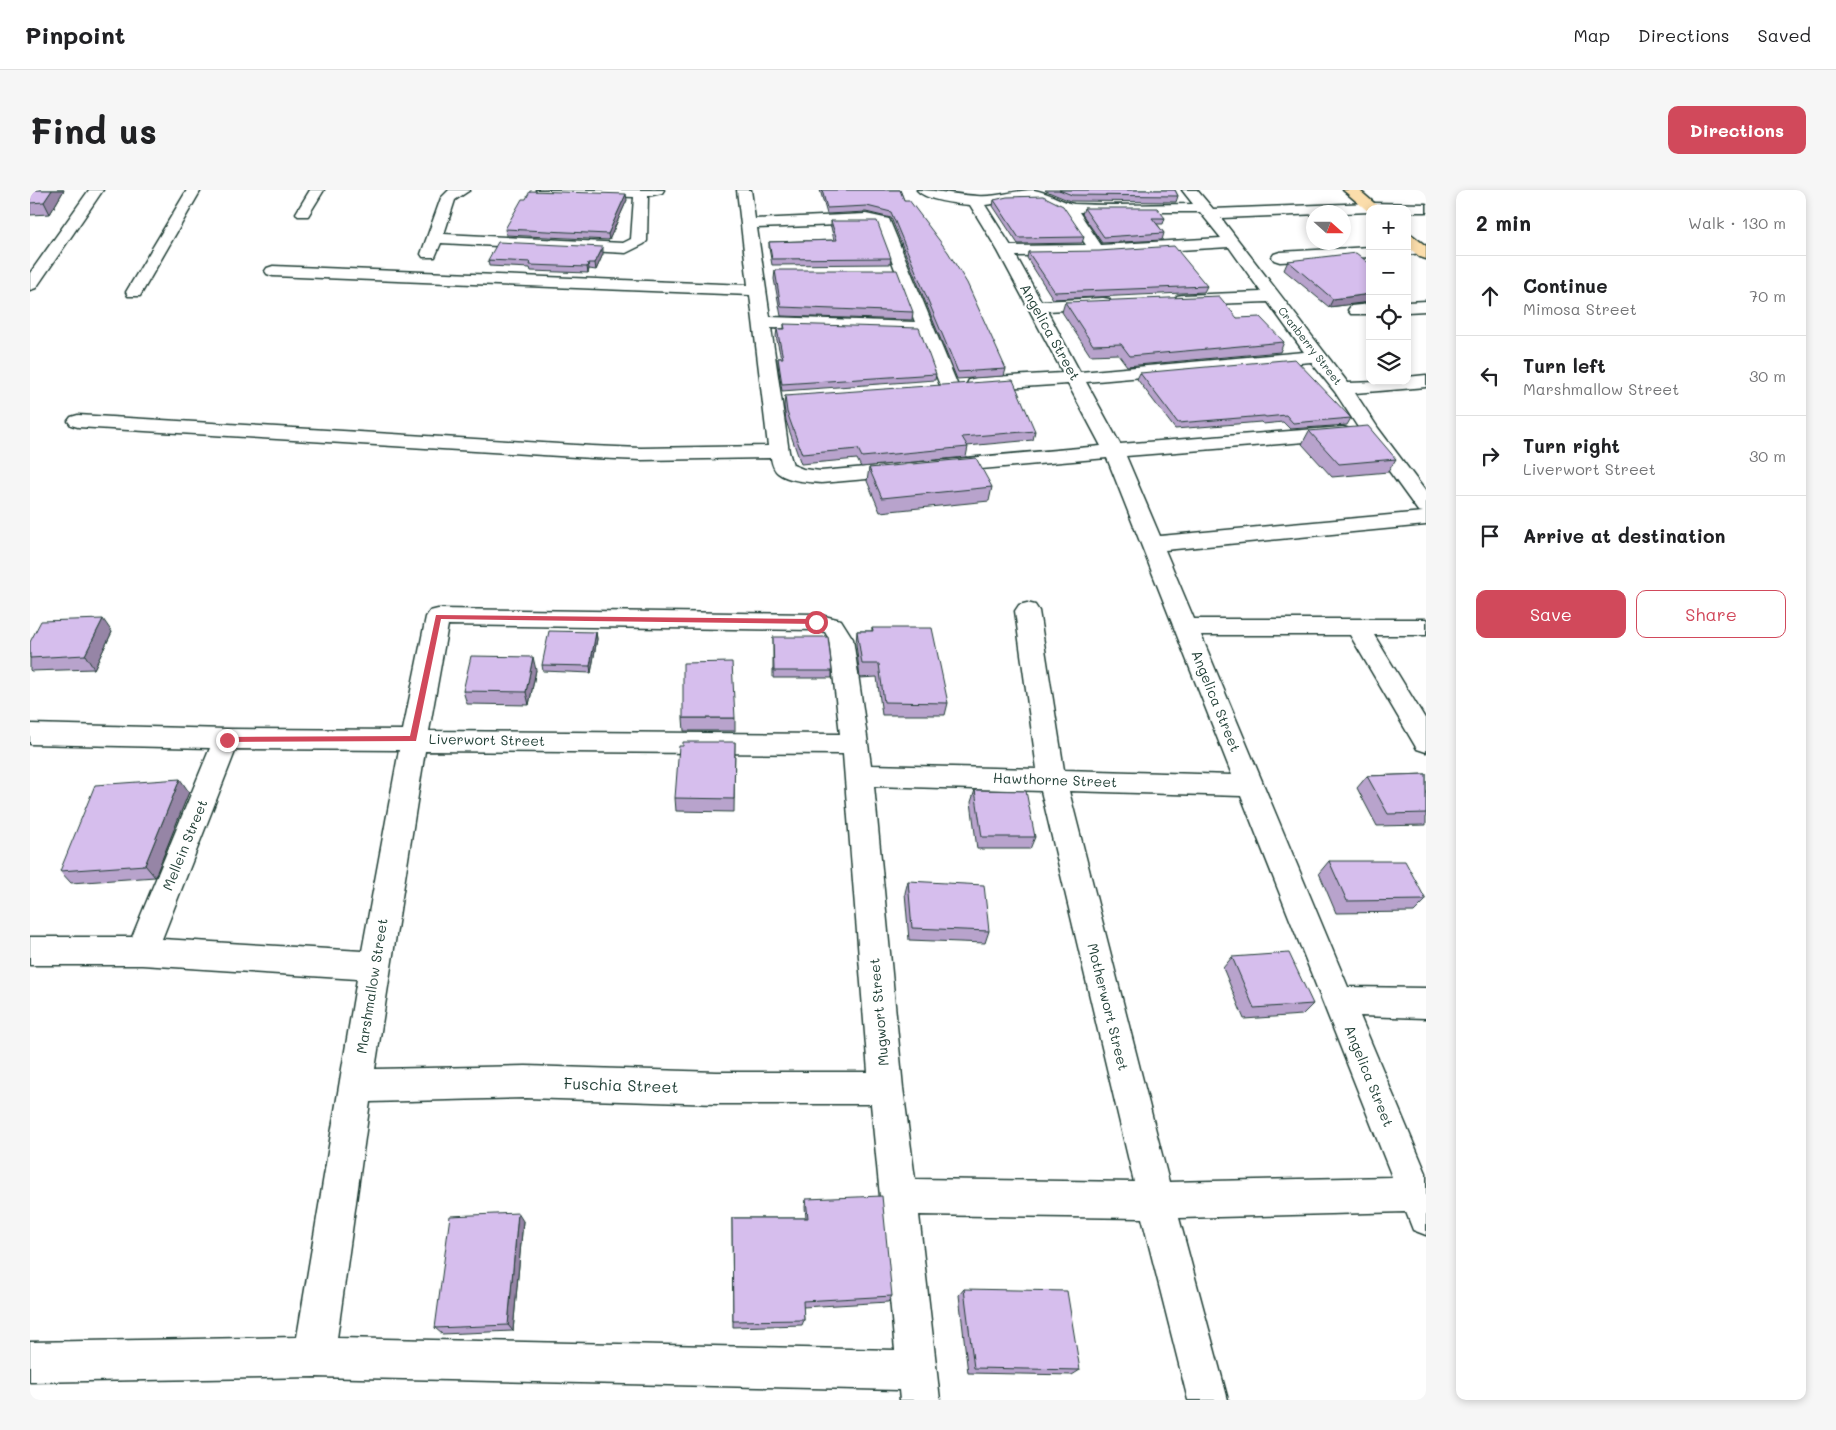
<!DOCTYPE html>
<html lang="en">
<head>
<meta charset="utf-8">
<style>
	body { margin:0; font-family:Mali,sans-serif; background:#f6f6f6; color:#202124 }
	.controls { position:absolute; right:15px; top:15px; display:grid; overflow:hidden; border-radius:10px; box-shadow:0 2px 8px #0003 }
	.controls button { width:45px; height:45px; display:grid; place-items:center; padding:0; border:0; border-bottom:1px solid #e0e0e0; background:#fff; color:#202124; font:25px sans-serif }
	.compass { position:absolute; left:1276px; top:15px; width:45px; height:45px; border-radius:50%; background:#fff; box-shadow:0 2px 8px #0003; rotate:111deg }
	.stop { position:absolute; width:15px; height:15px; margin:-11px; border:4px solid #d1495b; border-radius:50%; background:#fff }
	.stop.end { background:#d1495b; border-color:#fff; box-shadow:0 1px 5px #0008 }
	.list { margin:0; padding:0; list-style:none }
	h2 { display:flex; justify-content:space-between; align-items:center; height:65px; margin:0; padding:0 20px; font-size:21px }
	h2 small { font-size:16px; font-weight:400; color:#757577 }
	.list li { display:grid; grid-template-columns:32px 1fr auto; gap:15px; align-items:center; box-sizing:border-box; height:80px; padding:0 20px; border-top:1px solid #e0e0e0 }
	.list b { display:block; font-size:19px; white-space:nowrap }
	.list p { margin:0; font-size:16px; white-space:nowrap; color:#757577 }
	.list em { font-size:16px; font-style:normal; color:#757577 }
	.actions { display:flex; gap:10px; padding:15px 20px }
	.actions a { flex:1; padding:11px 0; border:1px solid #d1495b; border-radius:10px; text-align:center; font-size:18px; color:#d1495b }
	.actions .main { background:#d1495b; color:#fff }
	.icon { flex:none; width:28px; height:28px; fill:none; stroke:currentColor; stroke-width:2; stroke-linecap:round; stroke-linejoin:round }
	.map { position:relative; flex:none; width:1396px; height:1210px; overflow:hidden; border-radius:10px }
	header { display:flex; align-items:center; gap:30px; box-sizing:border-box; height:70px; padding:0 25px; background:#fff; border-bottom:1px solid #e0e0e0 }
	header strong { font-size:24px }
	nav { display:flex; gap:28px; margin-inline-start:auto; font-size:18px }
	.intro { display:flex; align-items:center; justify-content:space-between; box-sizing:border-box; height:120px; padding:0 30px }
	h1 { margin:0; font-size:35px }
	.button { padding:12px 22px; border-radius:10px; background:#d1495b; color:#fff; font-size:18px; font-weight:700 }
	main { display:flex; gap:30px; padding:0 30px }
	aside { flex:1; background:#fff; border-radius:10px; box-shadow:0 2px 8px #0003 }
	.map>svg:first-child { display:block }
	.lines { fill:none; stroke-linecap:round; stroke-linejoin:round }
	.minor-casing { stroke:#1f3d34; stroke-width:3 }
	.major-casing { stroke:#1f3d34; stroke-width:3 }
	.minor { fill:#fff; fill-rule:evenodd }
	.major { fill:#fbddab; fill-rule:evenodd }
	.wall { fill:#b8a3cc; stroke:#1f3d34 }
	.shaded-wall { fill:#9685a6; stroke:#1f3d34 }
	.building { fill:#d6beed; stroke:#1f3d34 }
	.route { fill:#d1495b }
	.labels { text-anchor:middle; stroke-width:4.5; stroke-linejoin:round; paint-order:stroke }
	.far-street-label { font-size:11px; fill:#1f3d34; stroke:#fff }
	.street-label { font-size:14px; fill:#1f3d34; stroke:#fff }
	.near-street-label { font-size:16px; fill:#1f3d34; stroke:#fff }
</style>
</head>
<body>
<header>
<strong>Pinpoint</strong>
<nav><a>Map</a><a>Directions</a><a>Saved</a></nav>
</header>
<div class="intro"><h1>Find us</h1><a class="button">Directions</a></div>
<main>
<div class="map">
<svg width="1396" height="1210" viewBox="0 0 1396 1210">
	<rect width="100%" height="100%" fill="#fff"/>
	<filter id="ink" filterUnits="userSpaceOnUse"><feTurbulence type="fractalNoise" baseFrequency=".02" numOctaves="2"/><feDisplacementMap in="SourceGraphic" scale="10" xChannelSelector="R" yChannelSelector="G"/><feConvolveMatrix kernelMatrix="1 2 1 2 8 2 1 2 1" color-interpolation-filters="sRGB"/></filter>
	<g filter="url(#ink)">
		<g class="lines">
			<defs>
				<g id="minor">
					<polygon points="59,0 73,0 6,98 0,100 0,83"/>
					<polygon points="157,0 171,0 110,106 98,106 96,102"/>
					<polygon points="280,0 294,0 278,26 268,26 266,23"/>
					<polygon points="419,0 440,0 425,10 414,44 593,53 601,49 604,7 513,4 508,3 506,0 634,0 632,3 618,6 617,51 614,54 596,63 411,53 405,67 393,67 391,64 411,8"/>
					<path d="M 707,0 L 721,0 L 725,29 L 836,24 L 859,29 L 928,196 L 926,200 L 919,202 L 912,200 L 889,143 L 741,138 L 759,262 L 763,275 L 773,279 L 791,281 L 1071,256 L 1038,194 L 946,200 L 939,198 L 937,194 L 939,190 L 946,188 L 1033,183 L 968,61 L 940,15 C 926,14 895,10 887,0 C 907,0 927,5 947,6 C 967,8 984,0 1004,0 C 1018,2 1034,13 1044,14 C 1083,16 1123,14 1163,14 L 1152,0 L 1167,0 L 1183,19 L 1342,13 L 1396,14 L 1396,22 L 1377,22 L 1377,19 L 1340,19 L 1340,22 L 1191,28 L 1318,193 L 1377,191 L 1377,187 L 1396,185 L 1396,197 L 1325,203 L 1348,238 L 1396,302 L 1396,335 L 1135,360 L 1164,429 L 1396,429 L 1396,445 L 1344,445 L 1396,530 L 1396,562 L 1387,559 L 1320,445 L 1171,445 L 1318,797 L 1396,798 L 1396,828 L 1330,826 L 1396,983 L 1396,1045 L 1383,1040 L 1376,1022 L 1149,1028 L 1198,1210 L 1158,1210 L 1112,1028 L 889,1025 L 910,1210 L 870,1210 L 869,1200 L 284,1187 L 0,1192 L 0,1152 L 267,1147 L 327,789 L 112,775 L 0,775 L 0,747 L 102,747 L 180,558 L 0,554 L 0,534 L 197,539 L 373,540 L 396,427 L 400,421 L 408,419 L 786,424 L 811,430 L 823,449 L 841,575 L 1007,579 L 985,421 L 989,415 L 997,413 L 1005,415 L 1009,421 L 1034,580 L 1202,585 L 1077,268 L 791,293 C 778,292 758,291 748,283 C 743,279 742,273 741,268 L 611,270 L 562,268 L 48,237 L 41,235 L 38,231 L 41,227 L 48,225 L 562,256 L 611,258 L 738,256 L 720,105 L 243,86 L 237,84 L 235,81 L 237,78 L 243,76 L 718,95 ZM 991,6 L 1012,10 L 1033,21 L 1056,55 L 981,56 L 955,15 L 970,13 ZM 1049,22 L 1170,22 L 1191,48 L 1071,55 ZM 836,34 L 848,35 L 885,132 L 740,127 L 727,38 ZM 1199,57 L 1231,102 L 1153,105 L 1147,106 L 1145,110 L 1147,114 L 1153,115 L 1238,112 L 1274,162 L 1050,182 L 1017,121 L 1073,118 L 1079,117 L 1081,113 L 1079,109 L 1073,108 L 1011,111 L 986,66 L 1067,65 ZM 1281,172 L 1305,202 L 1333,245 L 1388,321 L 1393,322 L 1130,346 L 1096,266 L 1313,249 L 1320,247 L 1323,243 L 1320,239 L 1313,237 L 1090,254 L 1056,192 ZM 418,435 L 786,440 L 795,442 L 799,449 L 810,544 L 399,541 ZM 206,559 L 369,560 L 332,761 L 132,749 ZM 395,561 L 813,564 L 838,882 L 687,882 L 496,876 L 345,879 ZM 844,596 L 1011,601 L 1104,992 L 885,989 L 873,898 ZM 1039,601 L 1211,606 L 1362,987 L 1139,992 ZM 496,908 L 687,914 L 841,914 L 865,1160 L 307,1148 L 340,912 Z"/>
					<polygon points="1391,54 1396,56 1396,62 1377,65 1377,55"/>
					<polygon points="1340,57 1340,67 1250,72 1244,70 1242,67 1244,64 1250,62"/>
					<polygon points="1396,111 1396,121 1377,122 1377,112"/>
					<polygon points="1340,114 1340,124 1321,124 1318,120 1321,116"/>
				</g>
				<g id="major">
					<polygon points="1313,0 1329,0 1351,19 1340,19 1339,22"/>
					<polygon points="1377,43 1382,45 1396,56 1396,69 1390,67 1377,56"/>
				</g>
			</defs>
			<use href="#minor" class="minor-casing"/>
			<use href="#major" class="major-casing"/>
			<use href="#minor" class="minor"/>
			<use href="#major" class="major"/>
		</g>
		<g class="wall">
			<polygon points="0,0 34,0 20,24 0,25"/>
			<polygon points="790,0 870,0 874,10 976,179 974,186 927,189 861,28 836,22 797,24"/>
			<polygon points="1015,0 1145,0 1148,6 1146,12 1040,11 1016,1"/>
			<polygon points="597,10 579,50 476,45 475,39"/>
			<polygon points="964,10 1054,47 1052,53 988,54 963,16"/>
			<polygon points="1054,18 1135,28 1133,34 1127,34 1134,43 1132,50 1072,53 1052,24"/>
			<polygon points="801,31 861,68 860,74 742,75 739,58 739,52 804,50 801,37"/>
			<polygon points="998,62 1177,96 1174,102 1023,109 997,68"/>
			<polygon points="573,64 566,80 559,79 558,83 501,81 500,78 459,76 458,70"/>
			<polygon points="1258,71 1340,74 1340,112 1299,117 1254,80"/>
			<polygon points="745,80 883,122 882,130 751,126 744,89"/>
			<polygon points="1035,112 1207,128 1254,152 1250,162 1097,176 1088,164 1060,165 1032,122"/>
			<polygon points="754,134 906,184 905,190 752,201 748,175 748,168 751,168 746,146 747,139 754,139"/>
			<polygon points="1110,183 1321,228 1317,235 1260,239 1253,232 1233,234 1231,232 1145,239 1107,189"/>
			<polygon points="755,206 1005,241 1003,250 937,256 938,257 936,267 831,277 827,269 771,274 756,231 754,216"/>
			<polygon points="1279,241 1366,269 1358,282 1302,287 1272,254"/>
			<polygon points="839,278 962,297 959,311 850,322 837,291"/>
			<polygon points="842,438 918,513 915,525 852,525 847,487 830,488 826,454 827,441 842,441"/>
			<polygon points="82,442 64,479 1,481 0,480 0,452"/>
			<polygon points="566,442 567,449 561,483 513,481 512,475"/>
			<polygon points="743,447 802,481 802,488 743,488"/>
			<polygon points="506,480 499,515 437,514 433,501"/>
			<polygon points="653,528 705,528 705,541 654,541"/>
			<polygon points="705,552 704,622 646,621 645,608"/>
			<polygon points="1396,584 1396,635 1347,636 1327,598 1337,586"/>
			<polygon points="945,600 1005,647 1000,659 947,659 941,612"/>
			<polygon points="159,602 125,687 41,693 30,681"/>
			<polygon points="1299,671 1396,710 1384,722 1306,723 1289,683"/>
			<polygon points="878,691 959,741 955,753 879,750 875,703"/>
			<polygon points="1202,767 1283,814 1272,825 1214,829 1193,778"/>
			<polygon points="776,1009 862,1106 858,1112 773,1117 774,1130 772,1135 703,1137 702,1028 776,1028 775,1017"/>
			<polygon points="493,1031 483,1141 412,1144 405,1138"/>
			<polygon points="934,1099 1050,1180 1042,1185 938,1183 929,1105"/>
		</g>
		<g class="shaded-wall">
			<polygon points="22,0 34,0 20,24 14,12"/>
			<polygon points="596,4 597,10 579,50 578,44"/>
			<polygon points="573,57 573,64 566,80 565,73"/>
			<polygon points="558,73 559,79 558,83 557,77"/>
			<polygon points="1340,104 1340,112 1299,117 1303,109"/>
			<polygon points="73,429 82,442 64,479 55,465"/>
			<polygon points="566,442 567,449 561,483 560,476"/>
			<polygon points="503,467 506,480 499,515 496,502"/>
			<polygon points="150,589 159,602 125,687 115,675"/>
			<polygon points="488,1023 493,1031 483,1141 478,1135"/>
		</g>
		<g class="building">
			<polygon points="0,0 22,0 14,12 0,13"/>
			<polygon points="792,0 870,0 874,10 879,10 918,62 937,93 976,179 928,182 861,22 837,16 797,18"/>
			<polygon points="1029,0 1145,0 1148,6 1042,5"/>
			<polygon points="500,1 596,4 578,44 475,39 492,9 496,9"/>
			<polygon points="1013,6 1033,16 1054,47 989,48 964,10 977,7"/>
			<polygon points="1054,18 1127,18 1135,28 1122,28 1134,43 1074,47"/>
			<polygon points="801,31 847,31 861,68 742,69 739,52 807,50"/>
			<polygon points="468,52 573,57 565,73 558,73 557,77 500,75 501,72 458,70"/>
			<polygon points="1144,56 1177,96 1025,102 998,62 1069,61"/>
			<polygon points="1326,63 1340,74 1340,104 1303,109 1258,71"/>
			<polygon points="745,80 867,80 883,122 751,117"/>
			<polygon points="1189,106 1207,128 1230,127 1254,152 1100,166 1091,154 1063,155 1035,112"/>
			<polygon points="754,134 889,138 906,184 752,194 748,168 753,168 747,139 755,139"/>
			<polygon points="1265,169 1321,228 1263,233 1256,225 1236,227 1234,226 1148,233 1110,183"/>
			<polygon points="983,190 1005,241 932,247 938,257 832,267 828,259 772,264 757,222 755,206"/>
			<polygon points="1338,236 1366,269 1309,274 1279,241"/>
			<polygon points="946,268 962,297 852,308 839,278"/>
			<polygon points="73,429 55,465 0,468 0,452 11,431"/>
			<polygon points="842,438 902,438 918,513 854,512 849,474 832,474 827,441 843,441"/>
			<polygon points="519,441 566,442 560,476 512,475"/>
			<polygon points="743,447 798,447 802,481 744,481"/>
			<polygon points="441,466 503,467 496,502 433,501"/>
			<polygon points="702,472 705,528 653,528 653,473"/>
			<polygon points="653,552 705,552 704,609 645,608 649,556 653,556"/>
			<polygon points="1396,584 1396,623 1358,624 1337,586"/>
			<polygon points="150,589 115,675 30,681 65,595"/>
			<polygon points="945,600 996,601 1005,647 952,647"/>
			<polygon points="1299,671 1375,671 1396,710 1317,711"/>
			<polygon points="878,691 954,695 959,741 882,738"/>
			<polygon points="1259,763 1283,814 1224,818 1202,767"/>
			<polygon points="852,1006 862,1106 773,1111 774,1130 703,1131 702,1028 778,1028 776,1009"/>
			<polygon points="488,1023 478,1135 405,1138 420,1026"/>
			<polygon points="934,1099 1037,1101 1050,1180 944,1178"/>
		</g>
	</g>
	<polygon class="route" points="406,425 786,429 790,432 786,434 411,429 386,551 195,552 193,550 197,547 380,546"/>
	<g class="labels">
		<g class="far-street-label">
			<text transform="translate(1280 156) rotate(52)" y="4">Cranberry Street</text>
		</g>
		<g class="street-label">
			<text transform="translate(1020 142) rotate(61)" y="5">Angelica Street</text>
			<text transform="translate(1186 511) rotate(68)" y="5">Angelica Street</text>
			<text transform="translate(457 550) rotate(1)" y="5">Liverwort Street</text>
			<text transform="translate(1025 590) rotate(2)" y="5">Hawthorne Street</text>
			<text transform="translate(155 655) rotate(-68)" y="5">Mellein Street</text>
			<text transform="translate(342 796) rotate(-81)" y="5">Marshmallow Street</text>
			<text transform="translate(1078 817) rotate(76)" y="5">Motherwort Street</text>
			<text transform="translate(849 822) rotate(-95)" y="5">Mugwort Street</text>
			<text transform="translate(1339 886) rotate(68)" y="5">Angelica Street</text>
		</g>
		<g class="near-street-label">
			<text transform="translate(591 895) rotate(2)" y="6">Fuschia Street</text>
		</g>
	</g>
</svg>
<div class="controls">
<button>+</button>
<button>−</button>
<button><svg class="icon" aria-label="locate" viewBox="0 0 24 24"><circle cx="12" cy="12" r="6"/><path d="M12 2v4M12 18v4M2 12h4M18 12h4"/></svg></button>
<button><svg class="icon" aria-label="layers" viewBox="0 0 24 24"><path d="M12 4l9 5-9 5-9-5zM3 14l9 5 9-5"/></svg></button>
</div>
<svg class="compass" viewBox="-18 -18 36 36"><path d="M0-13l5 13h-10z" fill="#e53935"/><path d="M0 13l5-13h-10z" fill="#757577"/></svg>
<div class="stop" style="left:786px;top:432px"></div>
<div class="stop end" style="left:197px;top:550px"></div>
</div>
<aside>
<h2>2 min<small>Walk · 130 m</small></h2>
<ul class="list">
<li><svg class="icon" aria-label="ahead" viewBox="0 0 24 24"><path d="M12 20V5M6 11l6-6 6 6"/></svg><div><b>Continue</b><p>Mimosa Street</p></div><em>70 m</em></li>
<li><svg class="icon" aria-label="left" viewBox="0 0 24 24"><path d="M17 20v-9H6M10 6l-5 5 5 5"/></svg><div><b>Turn left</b><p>Marshmallow Street</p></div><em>30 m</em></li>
<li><svg class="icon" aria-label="right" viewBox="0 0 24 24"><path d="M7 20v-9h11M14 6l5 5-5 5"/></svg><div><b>Turn right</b><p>Liverwort Street</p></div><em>30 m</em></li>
<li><svg class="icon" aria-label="arrive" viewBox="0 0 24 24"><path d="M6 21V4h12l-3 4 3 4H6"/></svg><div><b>Arrive at destination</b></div></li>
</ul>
<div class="actions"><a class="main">Save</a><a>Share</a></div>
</aside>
</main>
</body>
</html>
